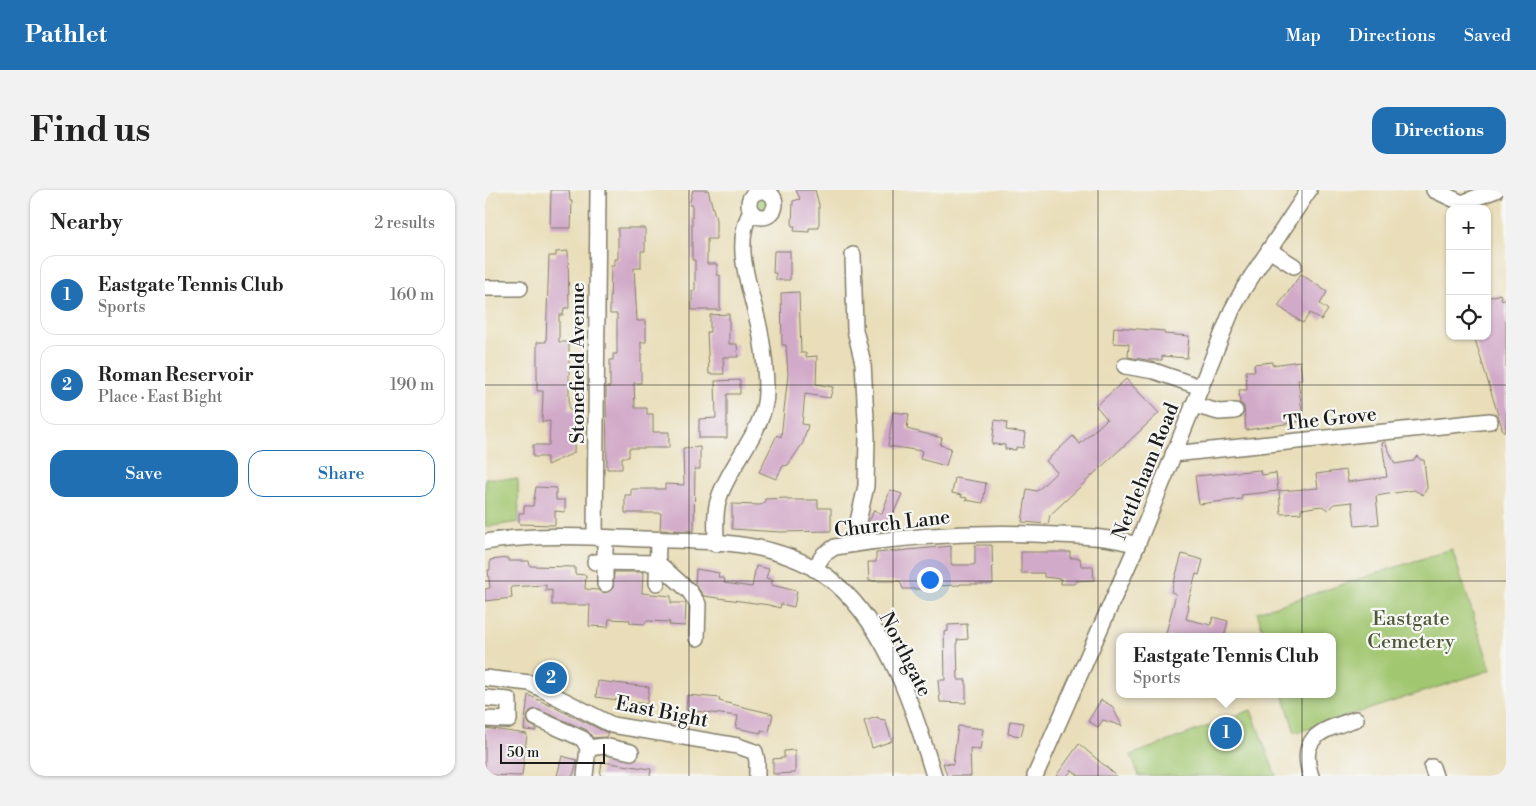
<!DOCTYPE html>
<html lang="en">
<head>
<meta charset="utf-8">
<style>
	body { margin:0; font-family:"Libre Bodoni",serif; background:#f2f2f2; color:#222 }
	.controls { position:absolute; right:15px; top:15px; display:grid; overflow:hidden; border-radius:10px; box-shadow:0 1px 4px #0004 }
	.controls button { width:45px; height:45px; display:grid; place-items:center; padding:0; border:0; border-bottom:1px solid #e0e0e0; background:#fff; color:#222; font:25px sans-serif }
	.scale { position:absolute; left:15px; bottom:12px; width:105px; box-sizing:border-box; padding-left:5px; border:2px solid #1c1c1c; border-top:0; font-size:14px; line-height:18px; white-space:nowrap; color:#1c1c1c; -webkit-text-stroke:4px #f6f6f2; paint-order:stroke }
	.you { position:absolute; left:444px; top:389px; width:18px; height:18px; margin:-12px; border:4px solid #fff; border-radius:50%; background:#1a73e8; box-shadow:0 0 0 8px #1a73e833 }
	.badge { display:grid; place-items:center; width:32px; height:32px; border-radius:50%; background:#1f6fb2; color:#fff; font-size:16px; font-weight:700 }
	.pin { position:absolute; translate:-50% -50%; border:2px solid #fff; box-shadow:0 1px 5px #0006 }
	.popup { position:absolute; left:631px; top:443px; width:220px; height:65px; box-sizing:border-box; display:grid; place-content:center; border-radius:10px; background:#fff; filter:drop-shadow(0 1px 4px #0005); font-size:16px; white-space:nowrap; color:#767676 }
	.popup b { font-size:19px; color:#222 }
	.popup::after { content:''; position:absolute; left:50%; top:100%; margin-left:-10px; border:10px solid transparent; border-top-color:#fff }
	.list { margin:0; padding:0; list-style:none }
	h2 { display:flex; justify-content:space-between; align-items:center; height:65px; margin:0; padding:0 20px; font-size:21px }
	h2 small { font-size:16px; font-weight:400; color:#767676 }
	.list li { display:grid; grid-template-columns:32px 1fr auto; gap:15px; align-items:center; box-sizing:border-box; height:80px; margin:0 10px 10px; padding:0 10px; border:1px solid #e0e0e0; border-radius:15px }
	.list b { display:block; font-size:19px; white-space:nowrap }
	.list p { margin:0; font-size:16px; white-space:nowrap; color:#767676 }
	.list em { font-size:16px; font-style:normal; color:#767676 }
	.actions { display:flex; gap:10px; padding:15px 20px }
	.actions a { flex:1; padding:11px 0; border:1px solid #1f6fb2; border-radius:15px; text-align:center; font-size:18px; color:#1f6fb2 }
	.actions .main { background:#1f6fb2; color:#fff }
	.icon { flex:none; width:28px; height:28px; fill:none; stroke:currentColor; stroke-width:2; stroke-linecap:round; stroke-linejoin:round }
	.map { position:relative; flex:none; width:1021px; height:586px; overflow:hidden; border-radius:15px }
	header { display:flex; align-items:center; gap:30px; box-sizing:border-box; height:70px; padding:0 25px; background:#1f6fb2; color:#fff }
	header strong { font-size:24px }
	nav { display:flex; gap:28px; margin-inline-start:auto; font-size:18px }
	.intro { display:flex; align-items:center; justify-content:space-between; box-sizing:border-box; height:120px; padding:0 30px }
	h1 { margin:0; font-size:35px }
	.button { padding:12px 22px; border-radius:15px; background:#1f6fb2; color:#fff; font-size:18px; font-weight:700 }
	main { display:flex; gap:30px; padding:0 30px }
	aside { flex:1; background:#fff; border-radius:15px; box-shadow:0 1px 4px #0004 }
	.map>svg:first-child { display:block }
	.green { fill:#a2c771; stroke:#5f7246 }
	.building { fill:#d2aac9 }
	.lines { fill:none; stroke-linecap:round; stroke-linejoin:round }
	.minor-casing { stroke:#827d6a; stroke-width:18 }
	.minor { stroke:#fff; stroke-width:15 }
	.grid { fill:none; stroke:#1c1c1c; stroke-width:1; stroke-opacity:0.55 }
	.labels { text-anchor:middle; stroke-width:4.5; stroke-linejoin:round; paint-order:stroke }
	.street-label { font-size:20px; fill:#1c1c1c; stroke:#f6f6f2 }
	.park-label { font-size:20px; fill:#4b583a; stroke:#f6f6f2 }
</style>
</head>
<body>
<header>
<strong>Pathlet</strong>
<nav><a>Map</a><a>Directions</a><a>Saved</a></nav>
</header>
<div class="intro"><h1>Find us</h1><a class="button">Directions</a></div>
<main>
<aside>
<h2>Nearby<small>2 results</small></h2>
<ul class="list">
<li><span class="badge">1</span><div><b>Eastgate Tennis Club</b><p>Sports</p></div><em>160 m</em></li>
<li><span class="badge">2</span><div><b>Roman Reservoir</b><p>Place · East Bight</p></div><em>190 m</em></li>
</ul>
<div class="actions"><a class="main">Save</a><a>Share</a></div>
</aside>
<div class="map">
<svg width="1021" height="586" viewBox="0 0 1021 586">
	<rect width="100%" height="100%" fill="#f6f6f2"/>
	<filter id="ink" filterUnits="userSpaceOnUse"><feTurbulence type="fractalNoise" baseFrequency=".02" numOctaves="2"/><feDisplacementMap in="SourceGraphic" scale="10" xChannelSelector="R" yChannelSelector="G"/><feConvolveMatrix kernelMatrix="1 2 1 2 8 2 1 2 1" color-interpolation-filters="sRGB"/></filter>
	<filter id="wash" filterUnits="userSpaceOnUse"><feTurbulence type="fractalNoise" baseFrequency=".0096" numOctaves="4" result="noise"/><feDisplacementMap in="SourceGraphic" scale="20" xChannelSelector="R" yChannelSelector="G"/><feGaussianBlur stdDeviation="1.12" result="paint"/><feColorMatrix in="noise" values="0 0 0 0 0 0 0 0 0 0 0 0 0 0 0 0 0 1.4 0 .05"/><feComposite in="paint" operator="in"/></filter>
	<g filter="url(#wash)">
		<rect width="100%" height="100%" fill="#e9deb9"/>
		<g class="green">
			<circle cx="277" cy="14" r="9"/>
			<polygon points="0,288 33,289 34,332 0,337"/>
			<polygon points="967,359 1006,480 810,543 798,504 847,504 847,447 780,447 772,422"/>
			<polygon points="766,520 791,586 654,586 646,565"/>
		</g>
		<g id="blocks">
			<g class="building">
				<polygon points="66,0 84,0 85,11 87,11 86,38 65,38"/>
				<polygon points="208,0 223,0 231,30 231,49 222,49 222,74 232,74 232,85 235,85 235,120 207,120 207,101 210,101 210,70 207,70 207,15 204,15"/>
				<polygon points="311,0 330,0 334,15 334,38 324,38 324,42 309,41 310,36 307,36 308,11 315,9"/>
				<polygon points="133,38 160,38 160,61 156,61 156,78 149,78 152,131 161,131 161,152 156,152 156,193 149,193 150,218 162,218 162,224 168,224 168,242 184,242 184,258 144,258 144,267 137,267 137,279 122,279 121,197 125,197 125,170 128,170 128,164 132,164 132,124 125,124 125,113 126,76 129,76 129,69 133,69"/>
				<polygon points="83,61 84,118 79,118 78,125 74,125 74,152 84,152 84,220 90,220 89,263 62,275 62,267 48,267 48,255 64,255 65,231 57,232 58,201 52,201 52,152 61,152 64,66 71,66 71,62"/>
				<polygon points="289,61 305,61 305,90 291,90 291,83 288,83"/>
				<polygon points="816,84 842,102 835,114 843,120 836,130 825,123 818,133 793,116"/>
				<polygon points="314,102 316,163 321,163 321,167 332,166 331,194 348,197 345,208 320,204 317,234 323,235 318,253 303,275 298,276 291,289 274,282 292,245 296,247 303,185 301,155 297,155 296,103"/>
				<polygon points="1015,104 1017,110 1021,108 1021,241 1018,241 989,146 1002,146 1002,108"/>
				<polygon points="244,124 244,154 252,154 253,167 238,167 239,184 224,184 222,142 225,142 225,125"/>
				<polygon points="629,137 679,141 679,144 704,146 702,168 677,166 677,170 662,170 643,167 644,154 628,153"/>
				<polygon points="815,171 817,190 813,190 817,221 812,222 813,232 761,240 759,216 755,213 754,200 762,200 761,181 770,181 769,174 787,172 787,175"/>
				<polygon points="641,189 674,223 565,325 563,334 537,332 542,299 552,301 572,282 561,271 588,246 595,254 622,229 611,216"/>
				<polygon points="255,190 255,204 242,204 242,248 214,248 214,229 231,228 230,191"/>
				<polygon points="408,222 424,224 422,239 457,248 455,255 466,258 461,276 435,269 437,261 403,256"/>
				<polygon points="510,230 522,232 521,240 540,243 538,258 531,257 531,260 520,259 520,255 507,254"/>
				<polygon points="900,252 910,274 928,271 932,266 936,270 939,270 942,298 938,305 929,300 891,306 894,334 870,336 867,312 849,314 843,320 837,316 816,319 816,323 796,324 794,301 833,298 831,284 861,280 863,292 902,287 897,253"/>
				<polygon points="215,257 215,279 210,279 209,341 175,340 176,323 140,323 140,305 146,305 146,299 180,299 180,294 199,295 198,258"/>
				<polygon points="775,280 776,285 791,283 793,301 756,305 757,309 714,314 710,286"/>
				<polygon points="470,288 501,293 498,313 481,310 482,308 476,307 477,305 467,303"/>
				<polygon points="51,297 71,298 71,310 80,310 80,322 70,321 70,335 34,334 34,323 39,323 39,316 48,316"/>
				<polygon points="405,300 417,304 403,336 399,334 397,339 383,334 389,320 397,324"/>
				<polygon points="302,308 303,310 333,310 333,318 346,318 346,341 295,342 247,339 247,314 275,315 280,313 280,309"/>
				<polygon points="490,355 507,355 508,394 475,394 475,395 443,396 443,399 418,399 415,391 384,391 383,372 391,372 391,363 466,356 466,375 488,375 490,374"/>
				<polygon points="536,362 585,362 585,368 595,368 596,376 608,376 609,390 590,391 590,394 576,394 576,389 559,387 559,383 536,383"/>
				<polygon points="697,364 718,370 714,385 711,384 702,416 704,416 701,429 726,435 728,427 743,431 739,447 680,447 691,404 686,402"/>
				<polygon points="23,368 23,371 44,371 45,376 90,377 90,384 101,385 100,399 113,400 120,403 128,398 129,382 158,382 157,403 186,406 186,413 201,413 200,436 184,435 185,432 161,431 160,434 145,433 145,430 124,429 123,437 104,436 105,415 67,415 67,400 61,401 61,395 26,397 27,408 0,411 0,399 5,398 3,380 5,380 5,370"/>
				<polygon points="271,376 284,379 281,388 288,390 286,395 312,401 309,417 296,414 295,418 284,415 219,406 210,394 211,379 234,383 233,387 240,389 239,393 267,397"/>
				<polygon points="482,434 483,449 472,450 473,490 481,490 481,513 455,512 453,490 460,490 459,442 463,441 463,435"/>
				<polygon points="113,491 164,497 162,514 111,507"/>
				<polygon points="43,505 123,543 121,547 108,548 102,540 51,519 45,521 42,528 44,534 51,538 51,541 39,540"/>
				<polygon points="202,505 235,508 234,511 288,524 284,542 276,540 276,543 251,538 253,526 201,520"/>
				<polygon points="616,510 627,516 637,536 618,530 613,537 603,531"/>
				<polygon points="393,527 394,529 400,530 407,551 387,558 379,531"/>
				<polygon points="525,531 539,533 536,546 523,544"/>
				<polygon points="473,536 498,539 495,560 485,558 486,586 462,586 458,573 468,574"/>
				<polygon points="0,538 42,544 37,586 0,585"/>
				<polygon points="594,554 632,586 594,586 587,580 582,586 571,586"/>
				<polygon points="310,560 310,583 288,584 288,569 299,568 299,561"/>
				<polygon points="77,566 92,570 88,586 72,586"/>
				<polygon points="117,572 166,579 165,586 115,586"/>
			</g>
		</g>
	</g>
	<g filter="url(#ink)">
		<use href="#blocks" fill-opacity="0" stroke="#827d6a" stroke-width="1"/>
		<g class="lines">
			<defs>
				<g id="minor">
					<polyline points="949,0 977,13 1011,0"/>
					<circle cx="277" cy="14" r="13"/>
					<polyline points="784,60 809,76"/>
					<polyline points="368,65 370,140 378,173 382,247 381,296 368,354"/>
					<polyline points="0,98 35,98"/>
					<polyline points="640,176 669,181 715,197"/>
					<polyline points="708,215 734,222 750,221"/>
					<polyline points="688,264 1005,231"/>
					<polyline points="110,347 113,0"/>
					<path d="M 0,352 C 53,343 109,347 162,349 C 203,351 247,350 286,361 C 308,367 333,378 350,393 C 403,438 430,522 449,586"/>
					<path d="M 231,354 C 231,339 229,322 234,308 C 245,273 282,238 281,201 C 281,183 279,164 276,147 C 270,107 245,60 266,21"/>
					<polyline points="110,372 173,373 204,401 213,414 212,448"/>
					<path d="M 329,379 L 339,364 L 350,357 C 424,345 498,341 572,345 C 599,346 626,347 652,355"/>
					<polyline points="172,393 173,350"/>
					<polyline points="120,394 120,348"/>
					<polyline points="0,488 45,493 127,535 253,556 270,562 272,571 272,586"/>
					<polyline points="0,508 24,510 24,530 0,529"/>
					<polyline points="51,528 98,549 103,558 100,586"/>
					<polyline points="103,558 119,556 146,562"/>
					<polyline points="947,577 950,586"/>
					<polyline points="550,586 652,355 747,120 759,98 824,0"/>
					<path d="M 826,586 C 812,545 839,540 871,529"/>
				</g>
			</defs>
			<use href="#minor" class="minor-casing"/>
			<use href="#minor" class="minor"/>
		</g>
	</g>
	<path class="grid" d="M 204,0 L 204,586M 408,0 L 408,586M 613,0 L 613,586M 817,0 L 817,586M 0,195 L 1021,195M 0,391 L 1021,391"/>
	<g class="labels">
		<g class="street-label">
			<text transform="translate(92 173) rotate(-90)" y="7">Stonefield Avenue</text>
			<text transform="translate(845 228) rotate(-6)" y="7">The Grove</text>
			<text transform="translate(660 281) rotate(-68)" y="7">Nettleham Road</text>
			<text transform="translate(407 333) rotate(-7)" y="7">Church Lane</text>
			<text transform="translate(421 464) rotate(63)" y="7">Northgate</text>
			<text transform="translate(177 521) rotate(11)" y="7">East Bight</text>
		</g>
		<g class="park-label">
			<text x="926" y="435">Eastgate<tspan x="926" dy="23">Cemetery</tspan></text>
		</g>
	</g>
</svg>
<div class="controls">
<button>+</button>
<button>−</button>
<button><svg class="icon" aria-label="locate" viewBox="0 0 24 24"><circle cx="12" cy="12" r="6"/><path d="M12 2v4M12 18v4M2 12h4M18 12h4"/></svg></button>
</div>
<div class="scale">50 m</div>
<div class="you"></div>
<div class="pin badge" style="left:741px;top:543px">1</div>
<div class="popup"><b>Eastgate Tennis Club</b>Sports</div>
<div class="pin badge" style="left:66px;top:488px">2</div>
</div>
</main>
</body>
</html>
